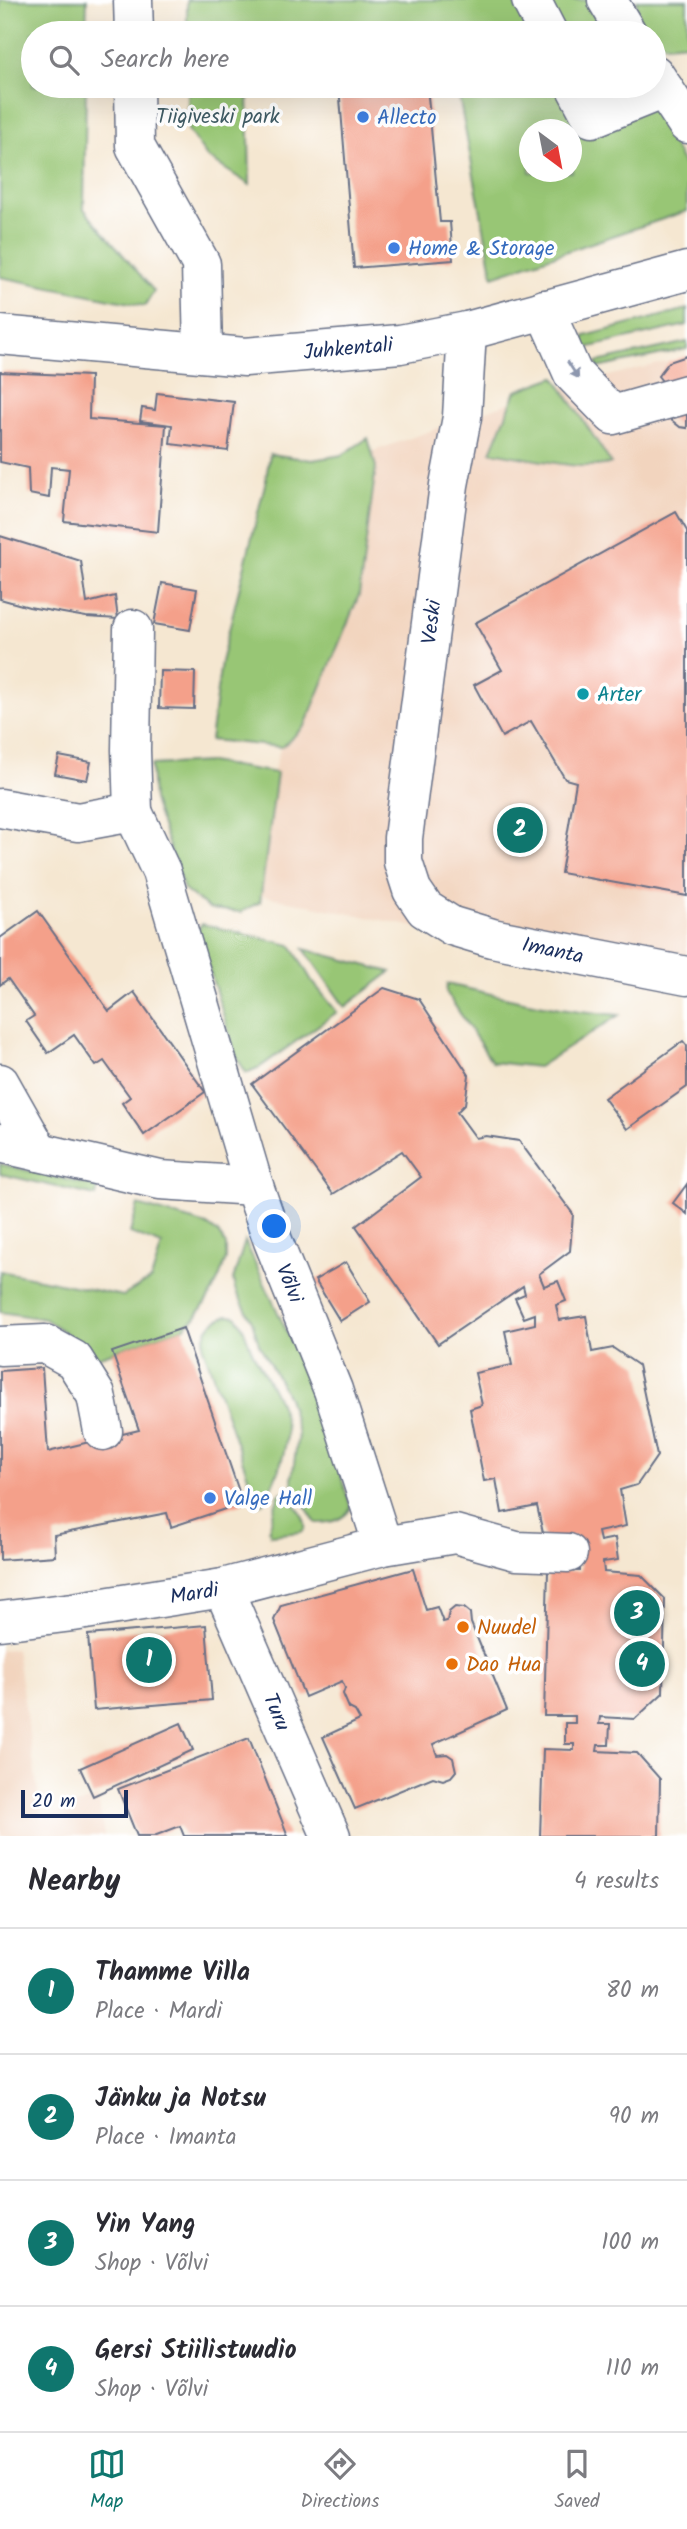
<!DOCTYPE html>
<html lang="en">
<head>
<meta charset="utf-8">
<style>
	body { margin:0; font-family:Kalam,sans-serif; background:#f7f7f7; color:#2b2b33 }
	.compass { position:absolute; left:519px; top:119px; width:63px; height:63px; border-radius:50%; background:#fff; box-shadow:0 7px 28px #0002; rotate:148deg }
	.scale { position:absolute; left:21px; bottom:18px; width:107px; box-sizing:border-box; padding-left:7px; border:4px solid #1b2f5e; border-top:0; font-size:19px; line-height:24px; white-space:nowrap; color:#1b2f5e; -webkit-text-stroke:5px #fff; paint-order:stroke }
	.you { position:absolute; left:275px; top:1227px; width:24px; height:24px; margin:-18px; border:5px solid #fff; border-radius:50%; background:#1a73e8; box-shadow:0 0 0 10px #1a73e833 }
	.badge { display:grid; place-items:center; width:46px; height:46px; border-radius:50%; background:#0f766e; color:#fff; font-size:23px; font-weight:700 }
	.pin { position:absolute; translate:-50% -50%; border:4px solid #fff; box-shadow:0 2px 7px #0006 }
	.list { margin:0; padding:0; list-style:none }
	h2 { display:flex; justify-content:space-between; align-items:center; height:91px; margin:0; padding:0 28px; font-size:30px }
	h2 small { font-size:23px; font-weight:400; color:#7c7c81 }
	.list li { display:grid; grid-template-columns:46px 1fr auto; gap:21px; align-items:center; box-sizing:border-box; height:126px; padding:0 28px; border-top:2px solid #e1e1e2 }
	.list b { display:block; font-size:26px; white-space:nowrap }
	.list p { margin:0; font-size:23px; white-space:nowrap; color:#7c7c81 }
	.list em { font-size:23px; font-style:normal; color:#7c7c81 }
	.icon { flex:none; width:38px; height:38px; fill:none; stroke:currentColor; stroke-width:2; stroke-linecap:round; stroke-linejoin:round }
	.map { position:relative; flex:none; width:687px; height:1836px; overflow:hidden }
	.search { position:absolute; background:#fff; box-shadow:0 7px 28px #0002; left:21px; right:21px; top:21px; height:77px; display:flex; align-items:center; gap:18px; box-sizing:border-box; padding:0 24px; border-radius:38px; color:#7c7c81; font-size:26px }
	.sheet { height:595px; background:#fff }
	nav { display:flex; justify-content:space-around; align-items:center; box-sizing:border-box; height:98px; border-top:2px solid #e1e1e2; background:#fff; font-size:19px; color:#7c7c81 }
	nav a { display:grid; justify-items:center; gap:4px }
	nav .on { color:#0f766e }
	.map>svg:first-child { display:block }
	.built { fill:#f2d4be }
	.green { fill:#98c675; stroke:#5a7a6a; stroke-width:2; fill-rule:evenodd }
	.building { fill:#f4a08a }
	.lines { fill:none; stroke-linecap:round; stroke-linejoin:round }
	.minor-casing { stroke:#676f86; stroke-width:41 }
	.minor { stroke:#fff; stroke-width:38 }
	.oneway { fill:#8d97ae }
	.shop-dot { fill:#3f7fe0; stroke:#fff; stroke-width:2.5 }
	.culture-dot { fill:#0f9aa8; stroke:#fff; stroke-width:2.5 }
	.food-dot { fill:#e8710a; stroke:#fff; stroke-width:2.5 }
	.labels { text-anchor:middle; stroke-width:7; stroke-linejoin:round; paint-order:stroke }
	.park-label { font-size:21px; fill:#405c65; stroke:#fff }
	.shop-label { font-size:21px; fill:#366cbe; stroke:#fff; text-anchor:start }
	.street-label { font-size:21px; fill:#1b2f5e; stroke:#fff }
	.culture-label { font-size:21px; fill:#0d838f; stroke:#fff; text-anchor:start }
	.food-label { font-size:21px; fill:#c56008; stroke:#fff; text-anchor:start }
</style>
</head>
<body>
<div class="map">
<svg width="687" height="1836" viewBox="0 0 687 1836">
	<rect width="100%" height="100%" fill="#fff"/>
	<filter id="ink" filterUnits="userSpaceOnUse"><feTurbulence type="fractalNoise" baseFrequency=".0143" numOctaves="2"/><feDisplacementMap in="SourceGraphic" scale="14" xChannelSelector="R" yChannelSelector="G"/><feConvolveMatrix kernelMatrix="1 2 1 2 8 2 1 2 1" color-interpolation-filters="sRGB"/></filter>
	<filter id="wash" filterUnits="userSpaceOnUse"><feTurbulence type="fractalNoise" baseFrequency=".00686" numOctaves="4" result="noise"/><feDisplacementMap in="SourceGraphic" scale="28" xChannelSelector="R" yChannelSelector="G"/><feGaussianBlur stdDeviation="1.57" result="paint"/><feColorMatrix in="noise" values="0 0 0 0 0 0 0 0 0 0 0 0 0 0 0 0 0 1.4 0 .05"/><feComposite in="paint" operator="in"/></filter>
	<g filter="url(#wash)">
		<rect width="100%" height="100%" fill="#f5e7d1"/>
		<g class="built">
			<polygon points="687,357 687,983 241,891 360,456 534,394"/>
			<polygon points="16,1649 42,1819 98,1797 104,1836 0,1836 0,1650"/>
		</g>
		<g class="green">
			<polygon points="0,0 87,0 86,33 33,33 33,86 86,86 84,209 154,291 145,306 0,277"/>
			<polygon points="187,0 595,0 613,33 187,33"/>
			<path d="M 637,0 L 687,0 L 687,43 L 666,45 L 654,37 L 654,33 C 640,31 636,12 637,0 Z"/>
			<polygon points="188,86 259,86 248,89 250,185 207,157 188,130"/>
			<path d="M 457,86 L 641,86 L 687,171 L 687,211 L 493,276 ZM 530,130 L 572,130 L 572,172 L 530,172 Z"/>
			<polygon points="687,309 687,325 582,349 585,336"/>
			<polygon points="687,342 687,349 597,368 597,362"/>
			<path d="M 555,377 L 611,463 C 587,473 520,456 491,452 L 516,391 Z"/>
			<polygon points="368,438 376,467 359,595 305,726 282,747 210,740 221,662 265,484 270,454 312,460 342,455"/>
			<polygon points="209,762 277,773 260,902 241,912 210,909 184,890 153,800 151,765"/>
			<polygon points="202,924 291,945 312,981 337,1012 260,1067 246,1073 236,1056 197,930"/>
			<polygon points="304,949 391,972 345,1007"/>
			<path d="M 447,984 C 504,997 560,1011 619,1015 L 538,1067 L 492,1062 L 446,992 Z"/>
			<polygon points="0,1164 98,1187 96,1196 0,1174"/>
			<polygon points="138,1205 207,1225 218,1233 226,1245 226,1259 219,1278 210,1296 195,1318 183,1328 94,1358 86,1347 45,1319 0,1312 0,1271 123,1296 151,1279 162,1245 130,1233"/>
			<path d="M 245,1241 L 315,1393 L 351,1508 C 343,1521 330,1523 316,1523 L 294,1488 L 292,1479 L 298,1434 L 288,1397 L 259,1344 L 252,1321 L 235,1289 L 233,1280 Z"/>
			<path d="M 228,1315 L 236,1316 C 245,1326 247,1342 254,1355 C 290,1420 299,1432 264,1502 L 258,1505 L 203,1347 C 205,1329 211,1321 228,1315 Z"/>
			<path d="M 282,1492 L 286,1493 C 293,1503 307,1516 305,1529 L 301,1532 L 271,1535 L 269,1529 L 278,1496 Z"/>
		</g>
		<g id="blocks">
			<g class="building">
				<polygon points="339,86 427,86 440,222 450,222 453,260 354,268"/>
				<polygon points="687,356 687,390 662,381 658,376 669,362"/>
				<polygon points="0,372 90,376 89,419 166,425 158,532 64,521 69,469 51,467 49,498 29,494 28,468 0,462"/>
				<polygon points="687,392 687,428 680,427 670,419"/>
				<polygon points="157,393 234,402 228,451 170,444 172,425 140,421 142,408 155,410"/>
				<polygon points="676,512 687,531 687,896 561,873 576,782 565,779 531,721 502,737 474,685 502,670 475,623"/>
				<polygon points="0,536 81,561 87,603 115,596 118,619 86,617 29,607 0,599"/>
				<polygon points="162,583 197,589 190,630 154,624"/>
				<polygon points="160,671 195,672 194,709 159,708"/>
				<polygon points="59,756 91,762 87,780 55,774"/>
				<polygon points="38,911 109,1011 134,992 205,1092 144,1135 122,1103 130,1097 104,1061 96,1066 74,1035 48,1053 26,1021 34,1016 8,979 0,985 0,938"/>
				<polygon points="384,988 419,999 469,1075 465,1104 457,1112 476,1138 486,1136 519,1141 573,1214 570,1251 539,1274 544,1286 558,1281 566,1301 556,1305 559,1320 586,1316 592,1352 613,1348 638,1365 657,1456 637,1485 620,1490 626,1526 598,1532 600,1541 615,1538 618,1560 603,1562 604,1572 641,1575 665,1599 663,1693 635,1719 600,1717 599,1724 610,1724 609,1745 598,1745 597,1751 637,1753 660,1779 659,1836 540,1836 543,1749 574,1750 574,1744 565,1744 565,1723 575,1723 575,1716 544,1716 548,1571 580,1571 580,1564 575,1536 545,1542 537,1506 502,1513 496,1479 484,1481 470,1409 482,1405 475,1373 512,1365 505,1331 535,1324 535,1314 524,1318 515,1298 525,1294 523,1286 438,1344 356,1226 421,1177 402,1151 333,1194 252,1084"/>
				<polygon points="683,1041 687,1046 687,1087 627,1129 604,1098"/>
				<polygon points="687,1184 687,1214 673,1203"/>
				<polygon points="346,1262 370,1302 340,1321 315,1280"/>
				<polygon points="183,1328 243,1503 171,1527 167,1513 54,1535 55,1556 0,1560 0,1371 42,1368 48,1452 139,1430 112,1352"/>
				<polygon points="413,1569 426,1610 437,1607 443,1622 447,1621 449,1612 455,1607 464,1608 470,1613 471,1623 507,1710 433,1744 437,1755 447,1754 453,1758 456,1771 451,1777 443,1780 433,1777 355,1809 323,1737 360,1720 355,1711 349,1708 343,1694 345,1688 342,1681 305,1697 274,1620 281,1605"/>
				<polygon points="206,1625 212,1700 94,1710 88,1635"/>
				<polygon points="181,1723 193,1750 93,1796 80,1768"/>
				<polygon points="249,1738 288,1836 184,1836 180,1826 154,1836 137,1836 118,1789"/>
			</g>
		</g>
	</g>
	<g filter="url(#ink)">
		<use href="#blocks" fill-opacity="0" stroke="#676f86" stroke-width="2"/>
		<g class="lines">
			<defs>
				<g id="minor">
					<polyline points="133,0 134,33"/>
					<polyline points="531,0 548,33"/>
					<polyline points="607,0 627,33"/>
					<polyline points="654,74 687,124"/>
					<polyline points="134,86 135,146 201,264 203,353"/>
					<polyline points="575,86 592,118 664,89"/>
					<polyline points="544,309 573,374 613,415 687,394"/>
					<polyline points="467,331 462,417 449,485 403,838 403,862 412,890 425,909 452,926 492,938 687,976"/>
					<polyline points="0,335 245,357 400,344 467,331 687,271"/>
					<polyline points="133,629 131,750 133,812"/>
					<polyline points="0,808 78,822 133,812 161,871 254,1186"/>
					<polyline points="0,1083 39,1152"/>
					<polyline points="0,1143 160,1180 254,1186 273,1241 333,1390 383,1546"/>
					<polyline points="0,1346 45,1344 74,1360 96,1395 103,1431"/>
					<polyline points="223,1588 331,1836"/>
					<polyline points="0,1621 73,1612 223,1588 383,1546 455,1534 516,1551 568,1553"/>
				</g>
			</defs>
			<use href="#minor" class="minor-casing"/>
			<use href="#minor" class="minor"/>
		</g>
		<defs><path id="oneway-solid" d="M-6-.8H1V-3.2L6.5 0L1 3.2V.8H-6Z" transform="scale(1.75)"/></defs>
		<use class="oneway" href="#oneway-solid" transform="translate(573 370) rotate(57)"/>
	</g>
	<g class="shop-dot">
		<circle cx="363" cy="117" r="7"/>
		<circle cx="394" cy="248" r="7"/>
		<circle cx="210" cy="1498" r="7"/>
	</g>
	<circle class="culture-dot" cx="583" cy="694" r="7"/>
	<g class="food-dot">
		<circle cx="463" cy="1627" r="7"/>
		<circle cx="452" cy="1664" r="7"/>
	</g>
	<g class="labels">
		<g class="park-label">
			<text x="218" y="123">Tiigiveski park</text>
		</g>
		<g class="shop-label">
			<text x="377" y="124">Allecto</text>
			<text x="408" y="255">Home &amp; Storage</text>
			<text x="224" y="1505">Valge Hall</text>
		</g>
		<g class="street-label">
			<text transform="translate(348 348) rotate(-5)" y="7">Juhkentali</text>
			<text transform="translate(431 622) rotate(-83)" y="7">Veski</text>
			<text transform="translate(553 950) rotate(12)" y="7">Imanta</text>
			<text transform="translate(290 1283) rotate(68)" y="7">Võlvi</text>
			<text transform="translate(194 1593) rotate(-9)" y="7">Mardi</text>
			<text transform="translate(277 1712) rotate(67)" y="7">Turu</text>
		</g>
		<g class="culture-label">
			<text x="597" y="701">Arter</text>
		</g>
		<g class="food-label">
			<text x="477" y="1634">Nuudel</text>
			<text x="466" y="1671">Dao Hua</text>
		</g>
	</g>
</svg>
<svg class="compass" viewBox="-18 -18 36 36"><path d="M0-13l5 13h-10z" fill="#e53935"/><path d="M0 13l5-13h-10z" fill="#7c7c81"/></svg>
<div class="scale">20 m</div>
<div class="you"></div>
<div class="pin badge" style="left:149px;top:1660px">1</div>
<div class="pin badge" style="left:520px;top:830px">2</div>
<div class="pin badge" style="left:637px;top:1613px">3</div>
<div class="pin badge" style="left:642px;top:1664px">4</div>
<div class="search"><svg class="icon" aria-label="search" viewBox="0 0 24 24"><circle cx="10" cy="10" r="6"/><path d="M15 15l6 6"/></svg>Search here</div>
</div>
<section class="sheet">
<h2>Nearby<small>4 results</small></h2>
<ul class="list">
<li><span class="badge">1</span><div><b>Thamme Villa</b><p>Place · Mardi</p></div><em>80 m</em></li>
<li><span class="badge">2</span><div><b>Jänku ja Notsu</b><p>Place · Imanta</p></div><em>90 m</em></li>
<li><span class="badge">3</span><div><b>Yin Yang</b><p>Shop · Võlvi</p></div><em>100 m</em></li>
<li><span class="badge">4</span><div><b>Gersi Stiilistuudio</b><p>Shop · Võlvi</p></div><em>110 m</em></li>
</ul>
</section>
<nav>
<a class="on"><svg class="icon" aria-label="map" viewBox="0 0 24 24"><path d="M3 6l6-2 6 2 6-2v14l-6 2-6-2-6 2zM9 4v14M15 6v14"/></svg>Map</a>
<a><svg class="icon" aria-label="directions" viewBox="0 0 24 24"><path d="M12 3l9 9-9 9-9-9zM9 14v-3h6M13 9l2 2-2 2"/></svg>Directions</a>
<a><svg class="icon" aria-label="saved" viewBox="0 0 24 24"><path d="M7 4h10v16l-5-4-5 4z"/></svg>Saved</a>
</nav>
</body>
</html>
